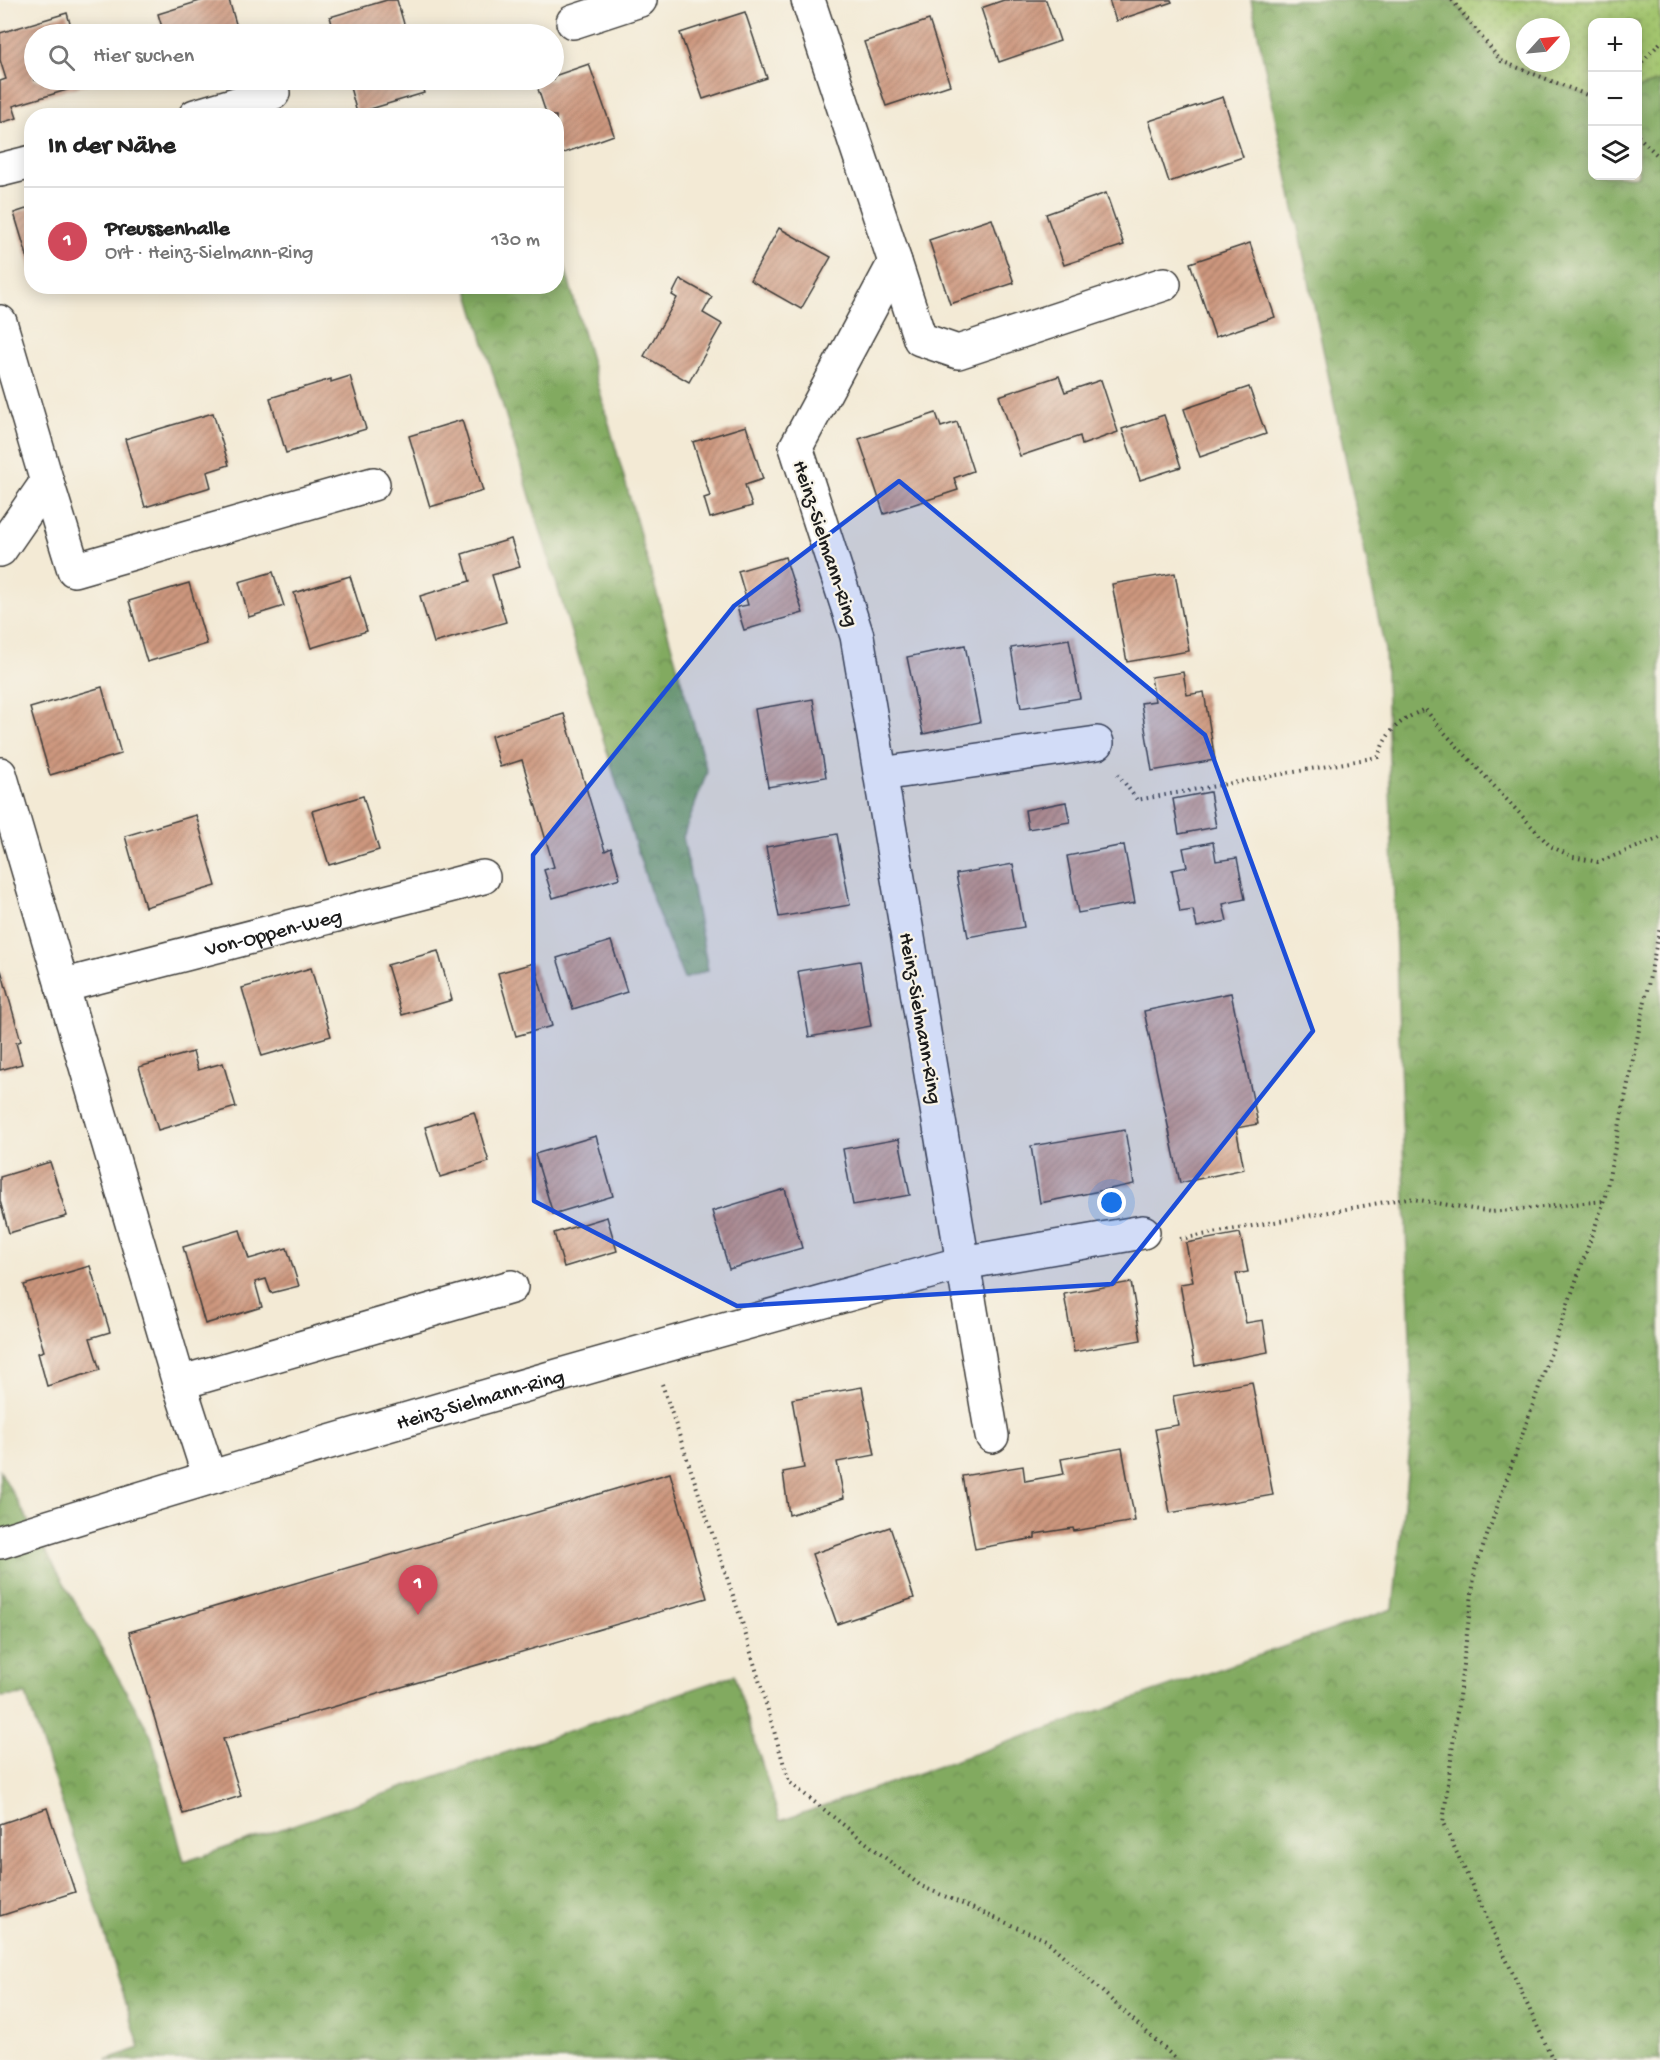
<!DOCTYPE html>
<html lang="de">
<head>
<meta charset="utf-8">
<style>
	body { margin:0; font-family:"Gochi Hand",sans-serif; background:#f2f2f2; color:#222 }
	.controls { position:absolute; right:18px; top:18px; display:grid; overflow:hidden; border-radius:12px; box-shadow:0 3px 15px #0003 }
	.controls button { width:54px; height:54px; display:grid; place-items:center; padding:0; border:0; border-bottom:2px solid #e0e0e0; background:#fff; color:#222; font:30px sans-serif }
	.compass { position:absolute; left:1516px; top:18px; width:54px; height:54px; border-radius:50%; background:#fff; box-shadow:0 3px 15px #0003; rotate:63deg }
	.you { position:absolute; left:1112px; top:1203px; width:21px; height:21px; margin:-15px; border:4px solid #fff; border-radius:50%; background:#1a73e8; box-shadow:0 0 0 9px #1a73e833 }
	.badge { display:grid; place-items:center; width:39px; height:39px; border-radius:50%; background:#d1495b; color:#fff; font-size:20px; font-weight:700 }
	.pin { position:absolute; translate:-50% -50px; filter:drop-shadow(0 2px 3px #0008) }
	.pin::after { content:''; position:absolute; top:32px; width:21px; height:18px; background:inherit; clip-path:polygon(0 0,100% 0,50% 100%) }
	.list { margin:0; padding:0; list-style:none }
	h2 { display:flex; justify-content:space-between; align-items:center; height:78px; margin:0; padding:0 24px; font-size:26px }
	h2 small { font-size:20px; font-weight:400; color:#767676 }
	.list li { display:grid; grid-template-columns:39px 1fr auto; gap:18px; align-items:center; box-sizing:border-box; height:108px; padding:0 24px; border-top:2px solid #e0e0e0 }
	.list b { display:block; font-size:22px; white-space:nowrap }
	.list p { margin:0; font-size:20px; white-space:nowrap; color:#767676 }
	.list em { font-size:20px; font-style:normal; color:#767676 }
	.icon { flex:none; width:33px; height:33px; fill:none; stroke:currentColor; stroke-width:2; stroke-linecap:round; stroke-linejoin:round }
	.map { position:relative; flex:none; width:1660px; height:2060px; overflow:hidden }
	.search { position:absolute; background:#fff; box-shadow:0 3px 15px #0003; left:24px; top:24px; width:540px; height:66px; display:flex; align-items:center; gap:15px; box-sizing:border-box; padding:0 21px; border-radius:33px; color:#767676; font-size:22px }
	.panel { position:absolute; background:#fff; box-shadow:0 3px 15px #0003; left:24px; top:108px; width:540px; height:186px; border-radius:24px }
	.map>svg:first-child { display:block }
	.grass { fill:url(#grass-dots); stroke:#607045; stroke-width:1.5; fill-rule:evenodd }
	.forest { fill:url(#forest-crowns); stroke:#4f633e; stroke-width:1.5 }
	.building { fill:url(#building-hatch) }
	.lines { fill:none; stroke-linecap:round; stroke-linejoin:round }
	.minor-casing { stroke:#3c3b38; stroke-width:36 }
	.path { stroke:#3c3b38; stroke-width:4; stroke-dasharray:1.5 4.5; stroke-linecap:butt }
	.minor { stroke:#fff; stroke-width:33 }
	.marked { fill:#1d4ed8; fill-opacity:0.2; stroke:#1d4ed8; stroke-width:4.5; stroke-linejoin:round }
	.labels { text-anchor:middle; stroke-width:4.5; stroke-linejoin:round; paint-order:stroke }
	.street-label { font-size:21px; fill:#1c1c1c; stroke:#f7f3e8 }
</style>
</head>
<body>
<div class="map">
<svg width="1660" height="2060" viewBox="0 0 1660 2060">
	<defs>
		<pattern id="grass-dots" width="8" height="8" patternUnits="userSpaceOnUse" patternTransform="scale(1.5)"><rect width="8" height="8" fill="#a3c56e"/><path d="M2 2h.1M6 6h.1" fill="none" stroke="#8ca95f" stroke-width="1.8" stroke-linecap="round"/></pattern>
		<pattern id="forest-crowns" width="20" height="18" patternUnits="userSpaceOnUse" patternTransform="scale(1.5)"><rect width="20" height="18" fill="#82aa61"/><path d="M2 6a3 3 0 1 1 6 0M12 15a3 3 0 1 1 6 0" fill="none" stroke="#6a8a4f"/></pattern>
		<pattern id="building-hatch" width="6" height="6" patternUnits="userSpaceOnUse" patternTransform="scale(1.5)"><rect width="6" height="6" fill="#cd977e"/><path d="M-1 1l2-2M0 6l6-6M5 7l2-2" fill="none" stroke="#a67a66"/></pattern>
	</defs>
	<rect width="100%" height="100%" fill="#f7f3e8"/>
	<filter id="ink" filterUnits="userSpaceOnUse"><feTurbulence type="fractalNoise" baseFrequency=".0167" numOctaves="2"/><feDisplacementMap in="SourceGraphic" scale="12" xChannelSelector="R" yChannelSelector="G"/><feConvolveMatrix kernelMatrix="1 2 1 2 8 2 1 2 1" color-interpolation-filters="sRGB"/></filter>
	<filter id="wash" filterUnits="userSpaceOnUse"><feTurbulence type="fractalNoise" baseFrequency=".008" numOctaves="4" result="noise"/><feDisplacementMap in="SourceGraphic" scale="24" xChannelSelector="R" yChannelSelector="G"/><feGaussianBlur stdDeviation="1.35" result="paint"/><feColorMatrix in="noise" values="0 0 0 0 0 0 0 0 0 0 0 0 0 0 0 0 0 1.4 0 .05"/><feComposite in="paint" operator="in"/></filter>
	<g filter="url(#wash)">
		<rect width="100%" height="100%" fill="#f3ead5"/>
		<path class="grass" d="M 1452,0 L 1660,0 L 1660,81 L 1638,89 L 1638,22 L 1592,22 L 1592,97 L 1501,61 ZM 1525,27 L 1561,27 L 1561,63 L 1525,63 Z"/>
		<g class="forest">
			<polygon points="1251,0 1452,0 1501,61 1592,97 1592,176 1638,176 1638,89 1660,81 1660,2060 106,2060 140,2048 92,1893 26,1695 0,1697 0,1471 151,1735 184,1862 734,1675 780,1821 1393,1609 1413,1418 1385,650"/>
			<polygon points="562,257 707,772 683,837 708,970 684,979 654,903 624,808 467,287 556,286 557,258"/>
		</g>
		<g id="blocks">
			<g class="building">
				<polygon points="203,0 229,0 239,34 164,34 158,14"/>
				<polygon points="387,0 397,0 407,34 335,34 330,17"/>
				<polygon points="1004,0 1046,0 1060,41 999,62 981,8"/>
				<polygon points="1109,0 1171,0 1172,2 1116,21"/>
				<polygon points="745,12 767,78 703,99 680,33"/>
				<polygon points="67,13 73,34 34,34 34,80 86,80 87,84 13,106 17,118 0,123 0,81 6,79 0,60 0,33"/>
				<polygon points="929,20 950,85 886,106 864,42"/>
				<polygon points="589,64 614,135 561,154 556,142 556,116 547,116 536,83 544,80 554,80 554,76"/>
				<polygon points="348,80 420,80 424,93 357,113"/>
				<polygon points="1223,97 1243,157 1169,182 1149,121"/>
				<polygon points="1106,193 1124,245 1064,265 1046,214"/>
				<polygon points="32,207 32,269 31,269 14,213"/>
				<polygon points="992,219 1014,283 950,304 929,240"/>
				<polygon points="779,228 831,257 801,309 750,280"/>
				<polygon points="1250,243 1275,317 1215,337 1190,263"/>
				<polygon points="680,279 712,297 703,313 722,324 689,382 644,356 677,298 672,295"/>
				<polygon points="350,376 366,429 286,453 270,398 331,379 331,382"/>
				<polygon points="1059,376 1065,392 1101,380 1118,432 1082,445 1080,436 1020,456 999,396"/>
				<polygon points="1249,387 1266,434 1200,457 1184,409"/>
				<polygon points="213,413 229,465 207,472 211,487 145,507 125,439"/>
				<polygon points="936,413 941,427 957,422 973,471 954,478 958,490 884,514 859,439"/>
				<polygon points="1164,415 1181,467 1140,480 1122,429"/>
				<polygon points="462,420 483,491 430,507 409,436"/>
				<polygon points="746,426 763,479 745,485 752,506 710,518 704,498 710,496 693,442"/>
				<polygon points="511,539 520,567 492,575 506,622 434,643 420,596 470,581 462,554"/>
				<polygon points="785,557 803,613 744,630 737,607 748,605 738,571"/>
				<polygon points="273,572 284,606 249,617 239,582"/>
				<polygon points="1175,573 1189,651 1127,662 1112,584"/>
				<polygon points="350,576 367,631 311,648 294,593"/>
				<polygon points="189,583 207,644 147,662 129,601"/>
				<polygon points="1069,639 1080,698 1021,708 1011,648"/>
				<polygon points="965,645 980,722 923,734 907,657"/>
				<polygon points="1183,672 1187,695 1204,692 1215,760 1152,771 1141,703 1155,701 1151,677"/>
				<polygon points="102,687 121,754 50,775 30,708"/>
				<polygon points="813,699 826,777 768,787 755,709"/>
				<polygon points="564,714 605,851 611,848 620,878 553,898 544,870 554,867 522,760 500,767 491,736"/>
				<polygon points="1210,792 1216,827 1179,834 1173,799"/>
				<polygon points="363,796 379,850 329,865 312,811"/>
				<polygon points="1066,802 1070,822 1028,829 1025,810"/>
				<polygon points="196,815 216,886 145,907 125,836"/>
				<polygon points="837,834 850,905 779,917 766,847"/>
				<polygon points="1213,842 1216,861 1237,858 1245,899 1223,904 1227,921 1197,927 1193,910 1180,912 1172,870 1187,867 1183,848"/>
				<polygon points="1124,845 1135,903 1078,913 1067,856"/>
				<polygon points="1013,864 1024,927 968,937 956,874"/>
				<polygon points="611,941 627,992 573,1009 557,958"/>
				<polygon points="438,951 452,1000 402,1015 387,965"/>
				<polygon points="860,961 871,1026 809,1037 798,971"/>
				<polygon points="534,963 552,1026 516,1036 498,973"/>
				<polygon points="311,968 331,1036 262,1056 242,988"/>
				<polygon points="1,970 21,1041 16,1043 22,1064 0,1070"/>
				<polygon points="1231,993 1258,1124 1236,1128 1244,1169 1180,1183 1144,1011"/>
				<polygon points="193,1052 198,1070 223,1063 236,1107 158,1130 139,1067"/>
				<polygon points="474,1112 489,1162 440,1177 425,1127"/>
				<polygon points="1125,1130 1134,1184 1040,1203 1031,1146"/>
				<polygon points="596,1136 613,1196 553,1214 535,1154"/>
				<polygon points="899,1139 910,1195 853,1205 843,1149"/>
				<polygon points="50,1162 67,1216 9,1233 0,1201 0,1177"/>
				<polygon points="785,1189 802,1248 729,1269 712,1211"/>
				<polygon points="607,1217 617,1251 564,1267 554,1233"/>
				<polygon points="240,1230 249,1259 287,1248 299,1286 271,1293 266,1279 255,1282 262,1307 205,1324 183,1247"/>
				<polygon points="1240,1233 1248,1272 1236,1274 1246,1323 1263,1320 1268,1352 1195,1366 1180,1284 1193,1282 1186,1243"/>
				<polygon points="90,1266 110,1332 90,1338 100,1370 47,1386 38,1353 44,1351 24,1285"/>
				<polygon points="1131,1282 1141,1340 1074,1352 1064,1294"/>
				<polygon points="1252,1382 1273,1495 1170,1513 1155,1429 1178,1425 1173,1396"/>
				<polygon points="862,1387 875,1455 837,1462 844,1498 789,1515 783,1472 804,1468 792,1399"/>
				<polygon points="1122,1448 1135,1521 1074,1531 1073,1528 1035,1534 1035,1538 975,1549 962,1476 1023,1466 1025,1481 1064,1474 1061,1459"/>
				<polygon points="670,1473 707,1598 223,1739 241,1796 183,1814 129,1632"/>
				<polygon points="890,1527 914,1598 837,1624 812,1554"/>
				<polygon points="47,1808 75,1892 0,1916 0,1824"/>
			</g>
		</g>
	</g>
	<g filter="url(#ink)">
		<use href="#blocks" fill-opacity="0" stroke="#3c3b38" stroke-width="1.5"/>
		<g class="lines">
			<defs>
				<g id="minor">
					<polyline points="573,22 640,0"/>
					<polyline points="195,116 273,93"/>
					<polyline points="0,170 32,162"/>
					<polyline points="895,262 920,339 958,352 1164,284"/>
					<polyline points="0,322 47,482 0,550"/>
					<polyline points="47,482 74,570 373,484"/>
					<polyline points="0,774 179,1383 209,1476"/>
					<polyline points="881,774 1097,743"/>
					<path id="s1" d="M 62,986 L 483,877"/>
					<polyline points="179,1383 511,1287"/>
					<polyline points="992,1436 963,1263 1143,1232"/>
					<path id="s2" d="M 0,1542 C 319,1442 640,1351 963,1263 L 857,636 L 796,447 L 895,262 L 808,0"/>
				</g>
			</defs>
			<use href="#minor" class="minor-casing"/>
			<g class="path">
				<polyline points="1452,0 1501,61 1592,97"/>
				<polyline points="1638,66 1660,43"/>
				<polyline points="1638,136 1660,158"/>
				<path d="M 1118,774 L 1137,800 L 1378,757 C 1387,730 1400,720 1425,709 L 1441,729 L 1550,846 L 1573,857 L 1598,862 L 1660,838"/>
				<polyline points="1180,1239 1407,1198 1491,1212 1604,1201"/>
				<polyline points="662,1384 742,1622 789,1782 921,1886 1046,1940 1177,2060"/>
				<polyline points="1553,2060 1443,1823 1475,1570 1604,1201 1660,927"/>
			</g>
			<use href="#minor" class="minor"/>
		</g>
	</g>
	<path class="marked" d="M 899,481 L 1205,735 L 1313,1031 L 1112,1284 L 737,1306 L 534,1201 L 533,855 L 734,606 Z"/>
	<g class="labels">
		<g class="street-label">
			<text transform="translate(827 543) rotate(72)" y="7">Heinz-Sielmann-Ring</text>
			<text dy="7" stroke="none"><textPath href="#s1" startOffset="218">Von-Oppen-Weg</textPath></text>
			<text transform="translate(922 1018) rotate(80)" y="7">Heinz-Sielmann-Ring</text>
			<text dy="7" stroke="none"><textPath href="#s2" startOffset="501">Heinz-Sielmann-Ring</textPath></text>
		</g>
	</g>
</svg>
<div class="controls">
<button>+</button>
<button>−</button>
<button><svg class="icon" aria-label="layers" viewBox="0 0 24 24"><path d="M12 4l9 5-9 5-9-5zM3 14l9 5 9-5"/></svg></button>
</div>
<svg class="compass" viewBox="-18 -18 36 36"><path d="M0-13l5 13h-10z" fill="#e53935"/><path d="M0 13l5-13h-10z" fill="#767676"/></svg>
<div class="you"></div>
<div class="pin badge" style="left:418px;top:1615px">1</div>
<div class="search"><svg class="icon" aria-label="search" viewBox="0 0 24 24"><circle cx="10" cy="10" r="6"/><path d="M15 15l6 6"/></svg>Hier suchen</div>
<section class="panel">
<h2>In der Nähe<small></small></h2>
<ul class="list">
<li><span class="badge">1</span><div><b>Preussenhalle</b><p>Ort · Heinz-Sielmann-Ring</p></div><em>130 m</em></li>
</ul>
</section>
</div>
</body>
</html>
